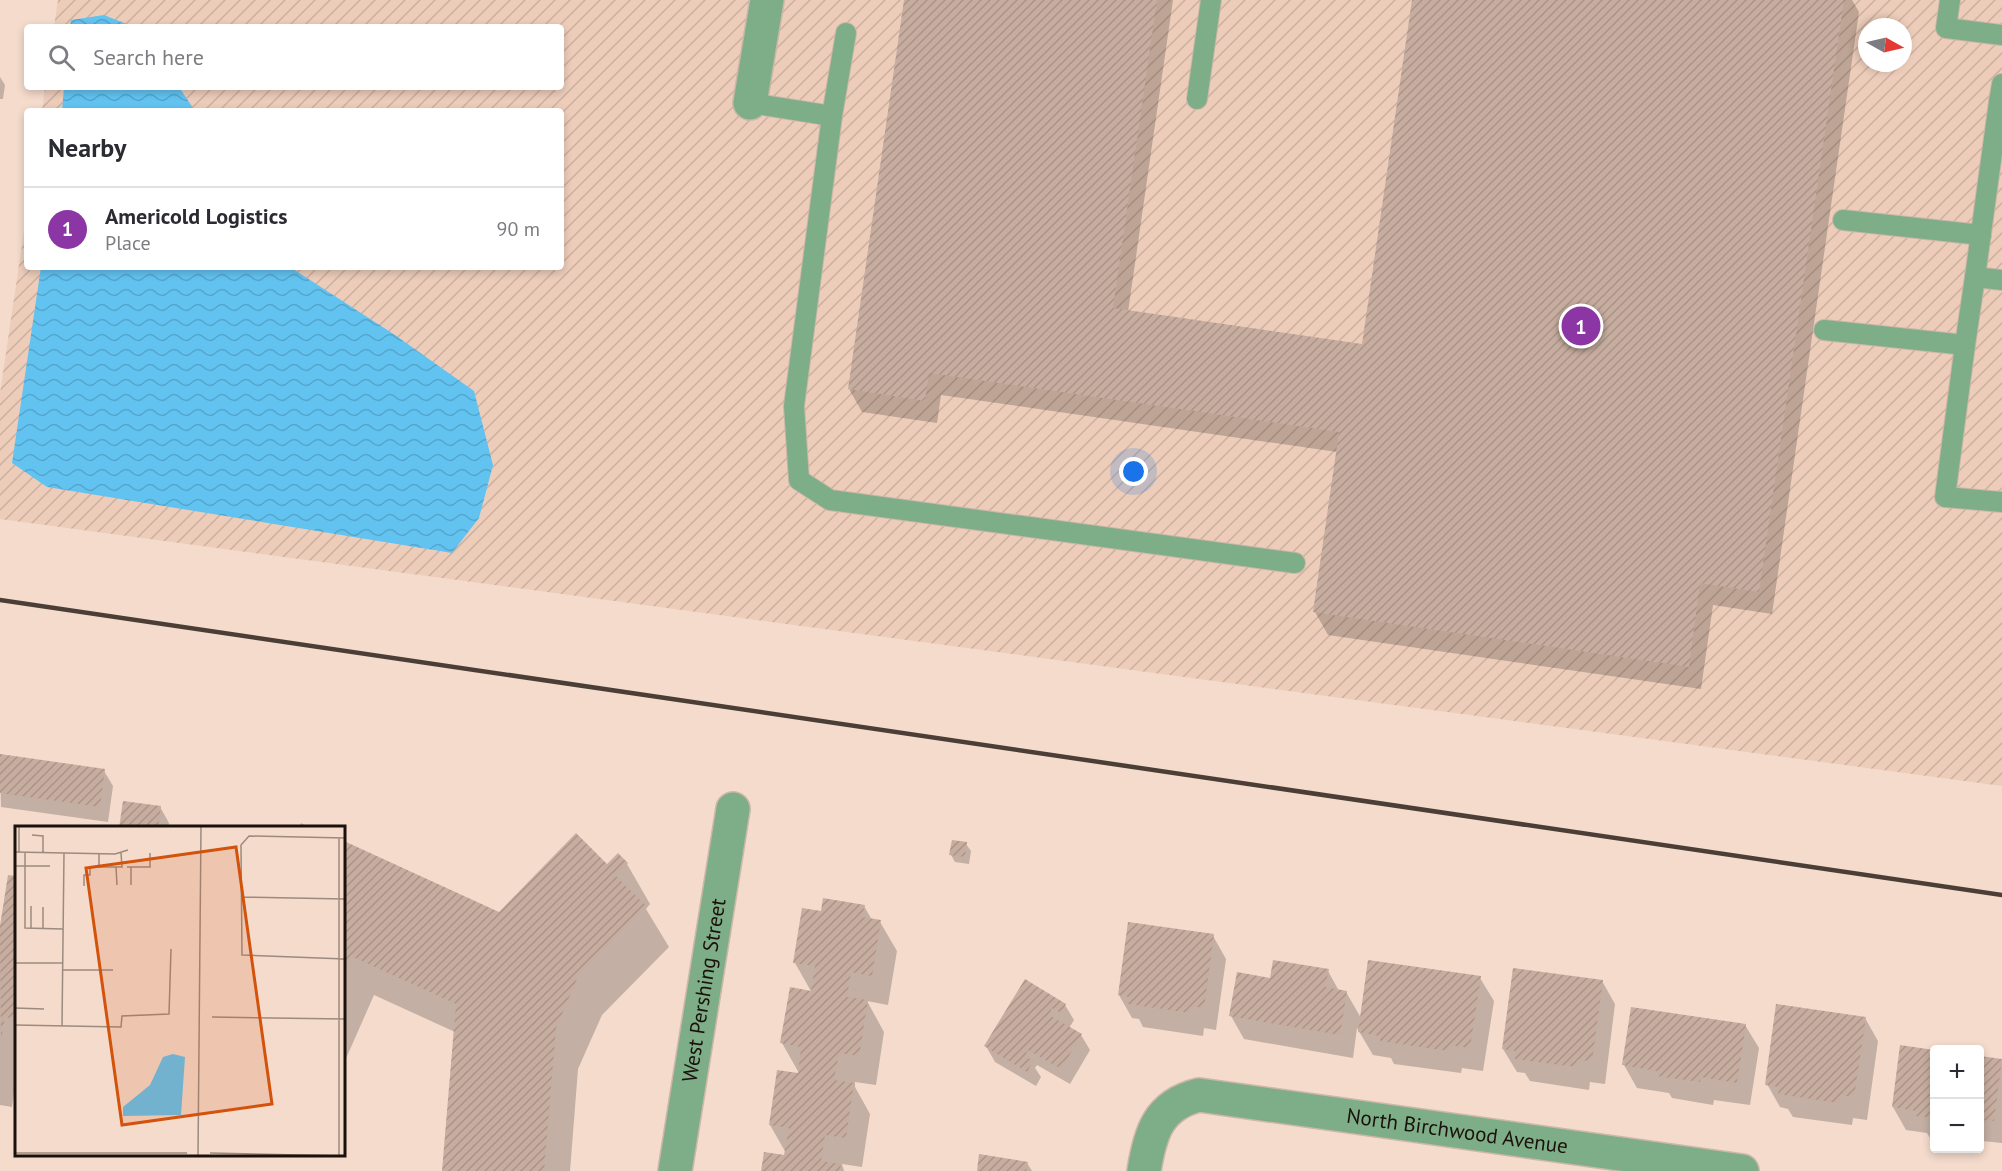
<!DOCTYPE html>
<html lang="en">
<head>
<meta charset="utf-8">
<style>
	body { margin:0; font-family:"PT Sans",sans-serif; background:#f7f7f7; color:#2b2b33 }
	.controls { position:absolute; right:18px; bottom:18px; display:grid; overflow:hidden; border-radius:6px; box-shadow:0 3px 9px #0003 }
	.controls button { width:54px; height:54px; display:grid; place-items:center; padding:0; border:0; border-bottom:2px solid #e1e1e2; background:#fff; color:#2b2b33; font:30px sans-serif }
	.compass { position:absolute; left:1858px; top:18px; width:54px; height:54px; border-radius:50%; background:#fff; box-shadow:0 3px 9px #0003; rotate:98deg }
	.you { position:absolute; left:1134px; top:472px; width:21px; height:21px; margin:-15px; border:4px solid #fff; border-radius:50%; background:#1a73e8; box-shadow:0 0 0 9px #1a73e833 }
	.badge { display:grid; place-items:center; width:39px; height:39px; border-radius:50%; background:#8b36a4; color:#fff; font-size:20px; font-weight:700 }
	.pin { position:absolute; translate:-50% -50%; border:3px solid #fff; box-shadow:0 2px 6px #0006 }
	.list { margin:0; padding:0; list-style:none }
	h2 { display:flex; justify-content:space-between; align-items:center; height:78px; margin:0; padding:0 24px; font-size:26px }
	h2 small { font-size:20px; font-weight:400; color:#7c7c81 }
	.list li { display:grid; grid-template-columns:39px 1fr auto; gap:18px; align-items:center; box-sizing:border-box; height:84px; padding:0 24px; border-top:2px solid #e1e1e2 }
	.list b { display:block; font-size:22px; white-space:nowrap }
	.list p { margin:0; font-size:20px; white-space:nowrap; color:#7c7c81 }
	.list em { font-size:20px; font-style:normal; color:#7c7c81 }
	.icon { flex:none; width:33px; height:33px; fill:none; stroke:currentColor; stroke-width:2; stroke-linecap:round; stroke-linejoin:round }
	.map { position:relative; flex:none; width:2002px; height:1171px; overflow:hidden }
	.search { position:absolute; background:#fff; box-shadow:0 3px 9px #0003; left:24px; top:24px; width:540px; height:66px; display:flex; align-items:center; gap:15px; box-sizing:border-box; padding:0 21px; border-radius:6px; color:#7c7c81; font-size:22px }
	.panel { position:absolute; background:#fff; box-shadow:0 3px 9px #0003; left:24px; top:108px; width:540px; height:162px; border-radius:6px }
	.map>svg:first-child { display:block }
	.industrial { fill:url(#industrial-furrows); fill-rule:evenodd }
	.water { fill:url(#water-waves) }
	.shadow { fill:#0003 }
	.building { fill:url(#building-hatch) }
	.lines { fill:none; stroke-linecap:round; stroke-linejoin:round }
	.lane-casing { stroke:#cdb7a9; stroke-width:22 }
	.street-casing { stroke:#cdb7a9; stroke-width:36 }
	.lane { stroke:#7eae87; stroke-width:20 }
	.street { stroke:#7eae87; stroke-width:33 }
	.rail { stroke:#4a3e37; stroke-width:4.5 }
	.labels { text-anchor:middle; stroke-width:4.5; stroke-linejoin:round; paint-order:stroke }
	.street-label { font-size:21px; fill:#1a110c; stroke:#fee9dd }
	.inset-road { fill:none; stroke:#9d8a7f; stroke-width:1.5 }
	.view { fill:#d3520c; fill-opacity:0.15; stroke:#d3520c; stroke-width:3 }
	.inset-edge { fill:none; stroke:#1a110c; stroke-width:3 }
</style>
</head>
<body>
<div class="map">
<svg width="2002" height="1171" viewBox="0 0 2002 1171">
	<defs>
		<pattern id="industrial-furrows" width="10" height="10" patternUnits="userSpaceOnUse" patternTransform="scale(1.5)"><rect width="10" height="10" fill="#edcdba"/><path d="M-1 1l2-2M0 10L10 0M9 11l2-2" fill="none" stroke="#cbaf9f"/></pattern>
		<pattern id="water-waves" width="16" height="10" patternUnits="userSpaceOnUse" patternTransform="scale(1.5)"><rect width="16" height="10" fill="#62c3f1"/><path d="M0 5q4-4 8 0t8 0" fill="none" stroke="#54a6cd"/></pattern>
		<pattern id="building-hatch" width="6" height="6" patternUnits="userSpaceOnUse" patternTransform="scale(1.5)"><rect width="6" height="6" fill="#c6ad9f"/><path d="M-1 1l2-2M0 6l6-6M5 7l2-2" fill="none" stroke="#aa9488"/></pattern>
	</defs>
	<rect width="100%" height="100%" fill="#f4dbcc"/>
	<path class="industrial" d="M 58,0 L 2002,0 L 2002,786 L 0,519 L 0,393 L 27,211 L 27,267 L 561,267 L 561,111 L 42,111 L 45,87 L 561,87 L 561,27 L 54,27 ZM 1867,27 L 1903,27 L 1903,63 L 1867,63 Z"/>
	<g class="water">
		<polygon points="104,15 134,27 70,27 71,20"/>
		<polygon points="64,87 179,87 195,111 62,111"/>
		<polygon points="41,267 290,267 395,335 474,391 493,465 479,518 452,553 47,487 12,463"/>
	</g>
	<g class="shadow">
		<polygon points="905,0 1173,0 1128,312 1363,346 1413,0 1852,0 1859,12 1772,614 1713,605 1701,689 1328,635 1315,612 1337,452 941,395 937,423 862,412 849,389"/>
		<polygon points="0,77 5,85 3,99 0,99"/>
		<polygon points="0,756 104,771 113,786 108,822 1,807"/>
		<polygon points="160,807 169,823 168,828 121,828"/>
		<polygon points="301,823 310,828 299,828"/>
		<polygon points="344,843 499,914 607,866 627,864 650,904 646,909 669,947 602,1015 578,1069 570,1171 444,1171 455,1032 374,995 344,1063"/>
		<polygon points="966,844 971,851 969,864 955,862 951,855"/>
		<polygon points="9,876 16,877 16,1078 12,1107 0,1105 0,928"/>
		<polygon points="864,906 872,920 880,922 897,951 888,1005 867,1001 884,1032 876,1085 855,1082 855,1087 870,1114 862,1167 842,1164 844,1171 762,1171 786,1157 786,1153 770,1125 799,1073 782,1043 812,993 795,963 822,912"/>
		<polygon points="1213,936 1226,959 1216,1030 1204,1028 1203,1036 1143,1027 1139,1019 1132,1018 1119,995"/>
		<polygon points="1328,971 1339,991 1346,992 1361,1018 1480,978 1494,1001 1483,1071 1462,1068 1461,1073 1394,1064 1391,1058 1373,1055 1357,1028 1353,1058 1244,1039 1231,1016 1271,980"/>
		<polygon points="1025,981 1065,1005 1074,1020 1069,1028 1081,1035 1090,1050 1070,1084 1037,1065 1035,1068 1041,1077 1036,1086 995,1062 986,1046"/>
		<polygon points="1602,981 1615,1004 1605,1084 1590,1082 1589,1090 1530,1081 1525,1073 1517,1072 1503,1049"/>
		<polygon points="1865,1018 1878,1041 1867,1120 1853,1118 1852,1125 1793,1117 1788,1109 1780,1107 1767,1084"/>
		<polygon points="1745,1025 1759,1048 1750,1105 1714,1100 1713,1105 1672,1098 1669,1093 1637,1088 1624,1065"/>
		<polygon points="1902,1047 1934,1051 1934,1139 1930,1138 1927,1133 1906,1130 1893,1107"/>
		<polygon points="1980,1057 2002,1061 2002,1143 1982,1141 1980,1145"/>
		<polygon points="1027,1163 1032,1171 978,1171"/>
	</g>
	<g class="building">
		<polygon points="904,0 1157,0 1113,308 1362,344 1412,0 1844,0 1759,592 1700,583 1689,667 1313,612 1339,432 929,373 925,401 848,389"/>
		<polygon points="0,754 105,769 100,807 0,793"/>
		<polygon points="123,801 161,806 158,828 119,828"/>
		<polygon points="576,833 607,864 618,853 628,863 616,876 646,906 579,974 556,1028 544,1171 442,1171 456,1004 351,956 344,972 344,841 499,912"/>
		<polygon points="952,840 967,842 965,857 949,855"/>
		<polygon points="8,875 16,876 16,1019 5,1017 1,1040 0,926"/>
		<polygon points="823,898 865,905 862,917 881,920 872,976 851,972 847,997 868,1000 859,1056 839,1053 834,1080 854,1083 846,1138 825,1135 821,1161 841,1164 840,1171 761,1171 764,1152 784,1155 789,1128 769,1125 777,1070 798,1073 801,1047 780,1043 790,987 811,991 815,966 793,963 802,908 821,911"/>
		<polygon points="1128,922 1214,934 1204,1008 1191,1006 1190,1013 1128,1004 1129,997 1118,995"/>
		<polygon points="1273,960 1329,969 1325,987 1347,991 1340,1035 1229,1016 1237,972 1270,978"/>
		<polygon points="1368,960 1481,976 1470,1048 1449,1045 1448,1051 1380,1041 1380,1036 1358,1032"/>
		<polygon points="1513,968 1603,980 1592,1061 1577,1060 1576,1067 1515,1059 1516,1051 1502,1049"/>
		<polygon points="1025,979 1066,1004 1061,1013 1052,1008 1049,1015 1082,1034 1061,1069 1028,1050 1025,1056 1033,1061 1027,1072 984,1046"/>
		<polygon points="1776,1004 1866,1017 1854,1097 1840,1095 1839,1103 1778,1094 1779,1087 1765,1085"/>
		<polygon points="1631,1007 1746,1024 1737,1083 1701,1077 1700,1082 1657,1076 1657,1071 1622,1065"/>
		<polygon points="1900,1045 1934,1050 1934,1118 1916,1116 1916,1111 1892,1107"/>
		<polygon points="1980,1056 2002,1059 1994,1121 1980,1120"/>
		<polygon points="979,1154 1028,1162 1026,1171 977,1171"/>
	</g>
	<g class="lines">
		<defs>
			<g id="lane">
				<polyline points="1950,0 1946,28 2002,35"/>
				<polyline points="1197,99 1211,0"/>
				<polyline points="1999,102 2002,84"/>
				<polyline points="750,103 832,116 794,406 799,480 830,500 1295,563"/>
				<polyline points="2002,103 1999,102 1975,277 2002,280"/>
				<polyline points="832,116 846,33"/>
				<polyline points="1843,220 1981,235"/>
				<polyline points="1824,330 1965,345 1975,277"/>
				<polyline points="1965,345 1945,497 2002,502"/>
			</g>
			<g id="street">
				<polyline points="750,103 767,0"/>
				<path id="s1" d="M 675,1171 L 733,809"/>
				<path id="s2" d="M 1144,1171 C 1150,1133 1158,1105 1199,1095 L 1742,1171"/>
			</g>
		</defs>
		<use href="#lane" class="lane-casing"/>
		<use href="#street" class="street-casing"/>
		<use href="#lane" class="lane"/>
		<use href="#street" class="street"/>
		<polyline class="rail" points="0,600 2002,895"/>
	</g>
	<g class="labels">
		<g class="street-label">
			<text dy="7" stroke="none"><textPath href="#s1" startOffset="183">West Pershing Street</textPath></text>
			<text dy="7" stroke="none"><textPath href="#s2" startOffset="362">North Birchwood Avenue</textPath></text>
		</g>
	</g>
	<g transform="translate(15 826)">
		<rect width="330" height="330" fill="#f4dbcc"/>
		<path d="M 158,228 L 170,231 L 166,289 L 108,290 L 108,281 L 135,259 L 148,231 Z" fill="#62c3f1"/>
		<path class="inset-road" d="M 4,0 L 4,26M 17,9 L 28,10 L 28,26M 324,12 L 324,330M 330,12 L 234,10 L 226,19 L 227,129 L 330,133M 0,26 L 100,28 L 113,24M 10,26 L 10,102 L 48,103M 84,27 L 84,41 L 107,41 L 106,27M 0,40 L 35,40M 101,41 L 102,59M 112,41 L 116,41 L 116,59M 116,41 L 135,41 L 135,27M 69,60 L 69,49 L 75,49 L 75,41 L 84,41M 226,71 L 330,73M 28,81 L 28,103M 16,102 L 16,80M 0,141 L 0,137 L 48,137M 48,144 L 98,144M 0,182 L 29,183M 197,191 L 330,193M 0,199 L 106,201 L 107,190 L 154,188 L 156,123M 47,200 L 49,27M 0,327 L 172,327M 195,327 L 330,330M 183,330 L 186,0"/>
		<path class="view" d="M 221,21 L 257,278 L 107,299 L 71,42 Z"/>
		<rect width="330" height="330" class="inset-edge"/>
	</g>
</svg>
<div class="controls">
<button>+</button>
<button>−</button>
</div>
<svg class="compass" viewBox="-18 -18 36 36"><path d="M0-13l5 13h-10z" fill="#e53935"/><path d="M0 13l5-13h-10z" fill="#7c7c81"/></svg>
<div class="you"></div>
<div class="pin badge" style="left:1581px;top:326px">1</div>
<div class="search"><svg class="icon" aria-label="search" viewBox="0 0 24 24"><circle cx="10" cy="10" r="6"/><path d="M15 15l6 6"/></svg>Search here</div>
<section class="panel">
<h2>Nearby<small></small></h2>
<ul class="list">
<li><span class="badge">1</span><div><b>Americold Logistics</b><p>Place</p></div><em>90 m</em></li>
</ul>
</section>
</div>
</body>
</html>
